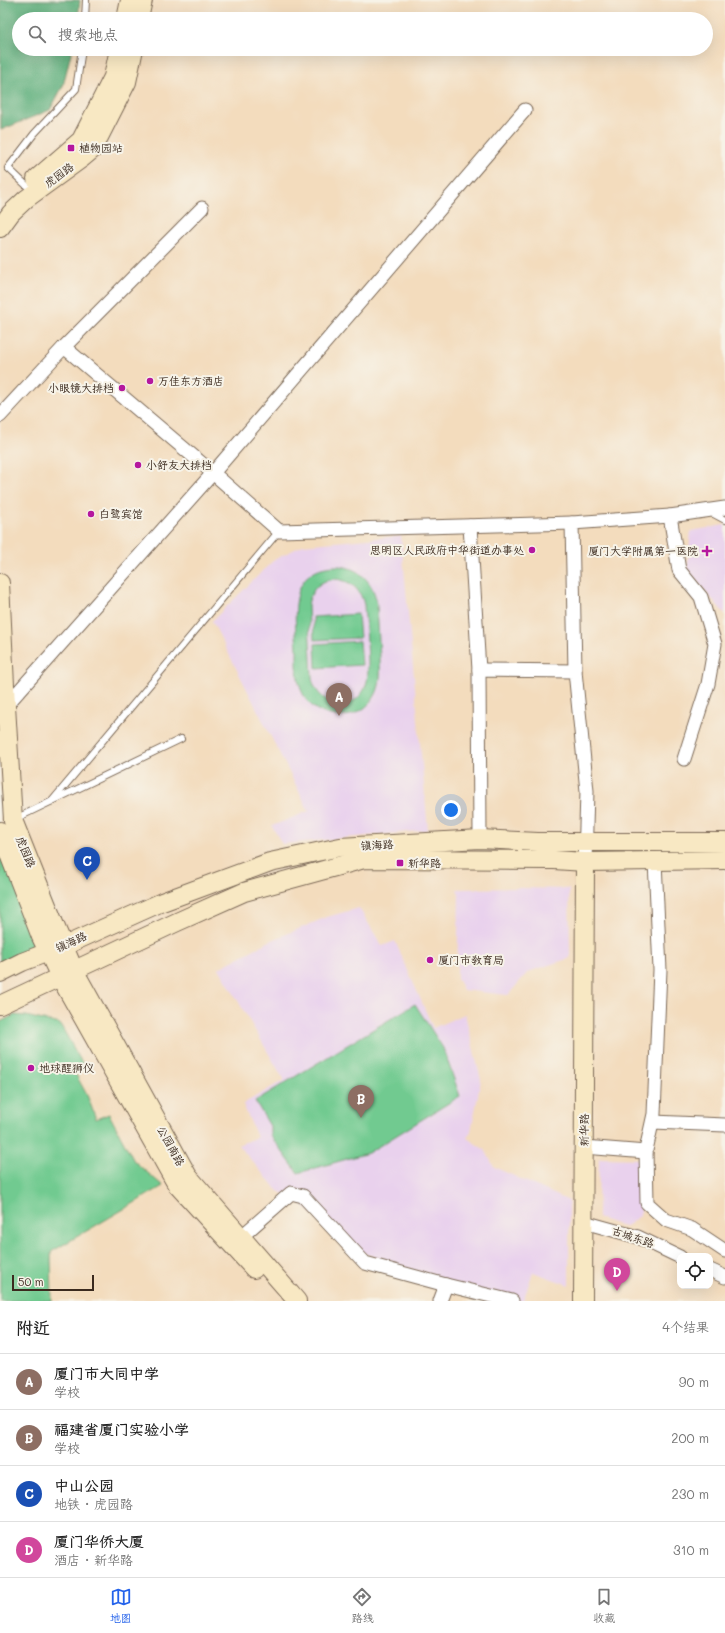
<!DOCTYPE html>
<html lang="zh">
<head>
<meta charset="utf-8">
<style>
	body { margin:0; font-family:Mali,"LXGW WenKai TC",sans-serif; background:#f6f6f6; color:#222 }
	.controls { position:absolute; right:12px; bottom:12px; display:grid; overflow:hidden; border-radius:8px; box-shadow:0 4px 16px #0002 }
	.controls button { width:36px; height:36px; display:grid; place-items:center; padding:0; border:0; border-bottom:1px solid #e0e0e0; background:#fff; color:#222; font:20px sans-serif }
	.scale { position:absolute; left:12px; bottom:10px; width:82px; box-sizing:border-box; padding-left:4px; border:2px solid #3b2a1e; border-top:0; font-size:11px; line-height:14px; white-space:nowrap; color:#3b2a1e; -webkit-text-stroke:3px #f7f3e8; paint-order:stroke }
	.you { position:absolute; left:451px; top:810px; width:14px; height:14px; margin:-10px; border:3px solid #fff; border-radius:50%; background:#1a73e8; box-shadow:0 0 0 6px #1a73e833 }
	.badge { display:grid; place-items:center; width:26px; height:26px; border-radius:50%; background:#2563eb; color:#fff; font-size:13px; font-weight:700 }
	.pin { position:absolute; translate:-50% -33px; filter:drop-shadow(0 1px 2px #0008) }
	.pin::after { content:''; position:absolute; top:21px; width:14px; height:12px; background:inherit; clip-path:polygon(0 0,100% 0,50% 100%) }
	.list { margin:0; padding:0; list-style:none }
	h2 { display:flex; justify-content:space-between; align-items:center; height:52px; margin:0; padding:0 16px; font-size:17px }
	h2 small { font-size:13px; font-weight:400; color:#767676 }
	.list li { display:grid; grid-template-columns:26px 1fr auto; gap:12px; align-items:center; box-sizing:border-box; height:56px; padding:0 16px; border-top:1px solid #e0e0e0 }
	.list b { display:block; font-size:15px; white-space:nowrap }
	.list p { margin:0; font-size:13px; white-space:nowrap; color:#767676 }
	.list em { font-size:13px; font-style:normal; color:#767676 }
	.icon { flex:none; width:22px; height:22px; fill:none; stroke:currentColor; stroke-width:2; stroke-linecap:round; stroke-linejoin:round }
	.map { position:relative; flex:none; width:725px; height:1301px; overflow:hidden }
	.search { position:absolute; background:#fff; box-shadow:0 4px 16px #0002; left:12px; right:12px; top:12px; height:44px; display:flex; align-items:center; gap:10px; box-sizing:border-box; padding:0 14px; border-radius:22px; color:#767676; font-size:15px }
	.sheet { height:276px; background:#fff }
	nav { display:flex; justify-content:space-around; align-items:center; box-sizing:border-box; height:56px; border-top:1px solid #e0e0e0; background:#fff; font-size:11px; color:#767676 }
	nav a { display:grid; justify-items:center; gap:2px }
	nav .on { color:#2563eb }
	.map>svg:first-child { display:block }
	.built { fill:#e9d1ed }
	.green { fill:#71ca90; stroke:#567a57; fill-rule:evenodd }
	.forest { fill:#5cae7a; stroke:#4c6c4c }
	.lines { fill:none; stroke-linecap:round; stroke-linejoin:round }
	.lane-casing { stroke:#7b6856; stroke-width:8 }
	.street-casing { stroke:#7b6856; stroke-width:15 }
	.secondary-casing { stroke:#7b6856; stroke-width:20 }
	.lane { stroke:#fff; stroke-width:6 }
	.street { stroke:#fff; stroke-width:13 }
	.secondary { stroke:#f8e8c3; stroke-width:18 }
	.poi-dot { fill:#b5179e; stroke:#f7f3e8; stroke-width:1.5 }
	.labels { text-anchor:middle; stroke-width:4; stroke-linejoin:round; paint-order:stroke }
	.poi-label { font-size:11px; fill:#3b2a1e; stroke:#f7f3e8; text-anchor:start }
	.street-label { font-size:11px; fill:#3b2a1e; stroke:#f7f3e8 }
</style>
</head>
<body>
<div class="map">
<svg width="725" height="1301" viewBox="0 0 725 1301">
	<rect width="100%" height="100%" fill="#f7f3e8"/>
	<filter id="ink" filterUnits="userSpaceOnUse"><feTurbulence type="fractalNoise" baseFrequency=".025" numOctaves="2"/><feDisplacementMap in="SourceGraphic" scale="8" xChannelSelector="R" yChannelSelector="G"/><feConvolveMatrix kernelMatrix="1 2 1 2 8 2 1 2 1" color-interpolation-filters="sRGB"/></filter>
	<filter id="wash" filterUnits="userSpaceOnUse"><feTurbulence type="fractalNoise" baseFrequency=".012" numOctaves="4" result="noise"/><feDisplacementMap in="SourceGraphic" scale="16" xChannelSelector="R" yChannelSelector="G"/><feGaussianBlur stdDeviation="0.9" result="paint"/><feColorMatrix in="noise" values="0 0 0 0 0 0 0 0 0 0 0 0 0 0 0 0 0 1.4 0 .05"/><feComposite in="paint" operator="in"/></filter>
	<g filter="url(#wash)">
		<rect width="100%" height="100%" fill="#f3dcbd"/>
		<g class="built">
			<polygon points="725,525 725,614 687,570 691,531"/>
			<polygon points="401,536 428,830 282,844 272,826 309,811 212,621 274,560 303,545"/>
			<polygon points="519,888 569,889 570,958 528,972 508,995 463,990 457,978 459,894 457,889"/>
			<polygon points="359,908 382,946 395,941 433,1028 465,1014 481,1080 471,1131 467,1138 485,1150 494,1167 569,1201 569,1285 533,1272 523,1301 501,1301 352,1249 301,1203 278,1191 238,1145 257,1137 243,1104 284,1080 219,968 268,942 327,917"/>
			<polygon points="599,1158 641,1159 640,1215 626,1227 598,1218"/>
		</g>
		<g class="green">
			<path d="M 339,566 C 361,568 375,584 377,606 C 378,623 379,640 380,657 C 380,666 381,676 379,685 C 375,704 357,718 337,716 C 322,715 309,707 303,694 C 296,681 297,664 297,649 C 295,615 287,565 339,566 ZM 335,579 C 350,580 361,589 364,605 C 365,622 371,671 366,685 C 356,715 316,707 312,677 L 308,606 C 310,591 319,580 335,579 Z"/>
			<polygon points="358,614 360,638 314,640 313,617"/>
			<polygon points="360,641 362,665 316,668 315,644"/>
			<polygon points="0,845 42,931 19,965 0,972"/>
			<polygon points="415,1004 443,1048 460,1096 368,1153 298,1173 270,1135 270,1126 255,1101"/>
			<polygon points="14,1015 26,1016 60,1024 85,1068 75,1073 87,1095 96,1119 109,1114 134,1161 163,1186 51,1252 52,1301 0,1301 0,1022"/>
		</g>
		<polygon class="forest" points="0,0 80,0 78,19 19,19 19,49 72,49 63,86 50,110 1,130"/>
	</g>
	<g filter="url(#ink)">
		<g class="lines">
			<defs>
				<g id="lane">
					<polyline points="85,19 86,0"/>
					<polyline points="27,186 8,168 34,134 76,89 82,49"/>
					<polyline points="710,512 725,520"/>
					<polyline points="52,801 279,531"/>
					<polyline points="15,819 181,739"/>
				</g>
				<g id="street">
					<polyline points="525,110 213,473 279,531 572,523"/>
					<polyline points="64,347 202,208"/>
					<polyline points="0,416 64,347 213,473 3,709"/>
					<polyline points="470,526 479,670"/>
					<polyline points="575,671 572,523 670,516"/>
					<polyline points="684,759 708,684 715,644 701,597 679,570 670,516 725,508"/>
					<polyline points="480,839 479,670 575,671 587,791 585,862"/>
					<polyline points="655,861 660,970 654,1114 646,1150 647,1203 666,1220 692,1229 725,1251"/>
					<polyline points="653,1122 725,1125"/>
					<polyline points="584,1147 646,1152"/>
					<polyline points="584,1222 638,1237 680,1257"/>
					<polyline points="241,1237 291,1193 303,1196 365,1263 446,1285"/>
					<polyline points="710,1270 725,1277"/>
					<polyline points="440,1301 446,1285 512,1301"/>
				</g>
				<g id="secondary">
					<polyline points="126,19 130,0"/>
					<polyline points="139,19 143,0"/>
					<polyline points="36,179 81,140 113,77 119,49"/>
					<polyline points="0,228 11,213 26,199 81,159 93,149 127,82 134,49"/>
					<polyline points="0,583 6,706 13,820 56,928 74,970 188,1176 297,1301"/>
					<polyline points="0,831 41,937 60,977 177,1185 254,1269"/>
					<polyline points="0,973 22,962 64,946 162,902 270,862 340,847 480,839 538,842 725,842"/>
					<polyline points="0,1005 177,922 244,892 364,859 554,860 585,862 725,860"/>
					<polyline points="583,1301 585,862"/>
				</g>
			</defs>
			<use href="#lane" class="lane-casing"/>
			<use href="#street" class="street-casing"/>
			<use href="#secondary" class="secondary-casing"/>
			<use href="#lane" class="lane"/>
			<use href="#street" class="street"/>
			<use href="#secondary" class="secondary"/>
		</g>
	</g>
	<g class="poi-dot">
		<rect x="67" y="144" width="8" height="8" rx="2"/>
		<circle cx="150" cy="381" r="4"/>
		<circle cx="122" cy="388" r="4"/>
		<circle cx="138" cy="465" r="4"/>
		<circle cx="91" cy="514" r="4"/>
		<circle cx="532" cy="550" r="4"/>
		<path d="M705 545h4v4h4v4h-4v4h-4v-4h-4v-4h4z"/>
		<rect x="396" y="859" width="8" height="8" rx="2"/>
		<circle cx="430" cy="960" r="4"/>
		<circle cx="31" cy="1068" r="4"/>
	</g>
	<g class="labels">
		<g class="poi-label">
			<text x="79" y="152">植物园站</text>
			<text x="158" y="385">万佳东方酒店</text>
			<text x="114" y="392" text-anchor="end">小眼镜大排档</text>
			<text x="146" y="469">小舒友大排档</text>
			<text x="99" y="518">白鹭宾馆</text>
			<text x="524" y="554" text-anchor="end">思明区人民政府中华街道办事处</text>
			<text x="698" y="555" text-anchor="end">厦门大学附属第一医院</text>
			<text x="408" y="867">新华路</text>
			<text x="438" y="964">厦门市教育局</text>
			<text x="39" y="1072">地球醒狮仪</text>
		</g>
		<g class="street-label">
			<text transform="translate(59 175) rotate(-36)" y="4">虎园路</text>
			<text transform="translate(377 845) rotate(-3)" y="4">镇海路</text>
			<text transform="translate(26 852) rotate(68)" y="4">虎园路</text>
			<text transform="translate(71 942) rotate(-25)" y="4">镇海路</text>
			<text transform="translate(584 1130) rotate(-90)" y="4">新华路</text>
			<text transform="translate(171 1146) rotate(61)" y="4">公园南路</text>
			<text transform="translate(633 1237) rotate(19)" y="4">古城东路</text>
		</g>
	</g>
</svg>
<div class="controls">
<button><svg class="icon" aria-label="locate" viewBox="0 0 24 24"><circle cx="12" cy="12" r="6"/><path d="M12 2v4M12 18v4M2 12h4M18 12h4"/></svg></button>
</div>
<div class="scale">50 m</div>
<div class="you"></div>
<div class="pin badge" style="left:339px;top:716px;background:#8d6e63">A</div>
<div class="pin badge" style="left:361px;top:1118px;background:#8d6e63">B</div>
<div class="pin badge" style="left:87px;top:880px;background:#1a4fb4">C</div>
<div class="pin badge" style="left:617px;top:1291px;background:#d1479c">D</div>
<div class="search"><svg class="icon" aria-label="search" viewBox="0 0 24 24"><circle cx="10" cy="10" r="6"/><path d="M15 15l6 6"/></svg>搜索地点</div>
</div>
<section class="sheet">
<h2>附近<small>4个结果</small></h2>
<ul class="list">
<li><span class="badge" style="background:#8d6e63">A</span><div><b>厦门市大同中学</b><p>学校</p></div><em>90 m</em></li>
<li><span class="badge" style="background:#8d6e63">B</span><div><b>福建省厦门实验小学</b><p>学校</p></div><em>200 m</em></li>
<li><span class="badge" style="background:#1a4fb4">C</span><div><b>中山公园</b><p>地铁 · 虎园路</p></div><em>230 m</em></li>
<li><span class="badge" style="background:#d1479c">D</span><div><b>厦门华侨大厦</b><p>酒店 · 新华路</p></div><em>310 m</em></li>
</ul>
</section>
<nav>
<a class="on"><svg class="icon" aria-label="map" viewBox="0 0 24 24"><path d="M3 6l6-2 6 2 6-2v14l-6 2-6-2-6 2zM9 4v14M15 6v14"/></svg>地图</a>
<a><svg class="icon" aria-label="directions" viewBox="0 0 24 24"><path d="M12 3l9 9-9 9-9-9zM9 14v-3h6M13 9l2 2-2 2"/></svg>路线</a>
<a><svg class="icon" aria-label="saved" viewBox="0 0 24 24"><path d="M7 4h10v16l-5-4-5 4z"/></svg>收藏</a>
</nav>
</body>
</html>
